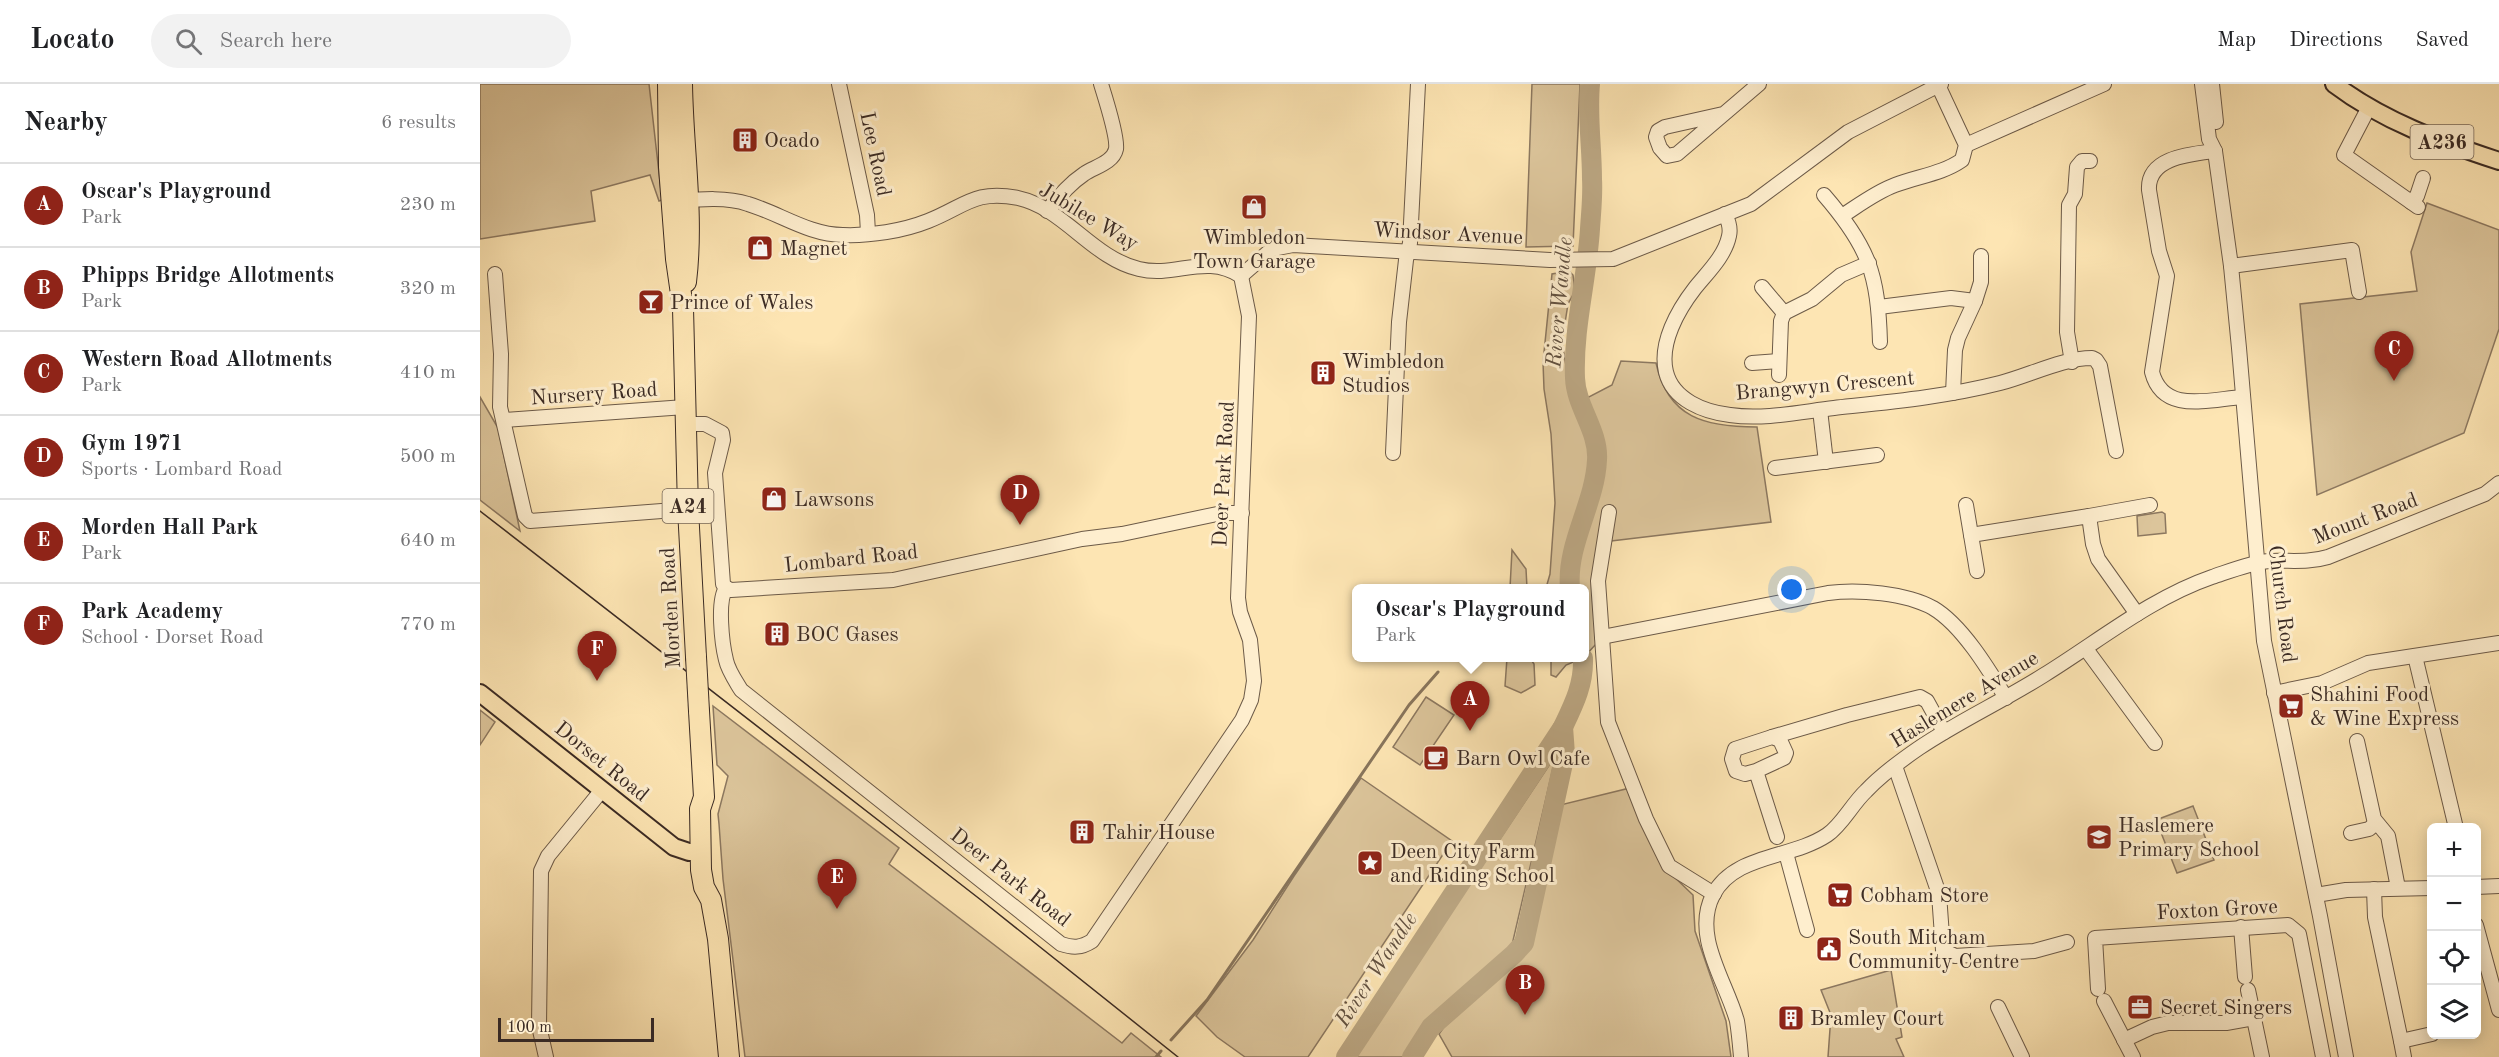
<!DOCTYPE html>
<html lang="en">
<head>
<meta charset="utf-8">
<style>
	body { margin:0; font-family:"Old Standard TT",serif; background:#f2f2f2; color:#202124 }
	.controls { position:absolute; right:18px; bottom:18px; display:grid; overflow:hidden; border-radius:9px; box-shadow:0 3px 15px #0003 }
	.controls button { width:54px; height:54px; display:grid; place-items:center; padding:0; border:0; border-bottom:2px solid #e0e0e0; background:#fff; color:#202124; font:30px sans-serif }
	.scale { position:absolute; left:18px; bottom:15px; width:156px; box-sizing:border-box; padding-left:6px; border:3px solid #3b2b24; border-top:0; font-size:16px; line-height:21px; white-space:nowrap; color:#3b2b24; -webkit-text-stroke:4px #feeece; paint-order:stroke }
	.you { position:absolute; left:1312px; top:506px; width:21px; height:21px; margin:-15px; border:4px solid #fff; border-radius:50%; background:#1a73e8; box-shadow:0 0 0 9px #1a73e833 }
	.badge { display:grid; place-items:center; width:39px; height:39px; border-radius:50%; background:#8f2418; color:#fff; font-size:20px; font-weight:700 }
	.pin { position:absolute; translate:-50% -50px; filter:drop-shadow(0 2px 3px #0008) }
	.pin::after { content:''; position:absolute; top:32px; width:21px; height:18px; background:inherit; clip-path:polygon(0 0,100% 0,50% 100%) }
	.popup { position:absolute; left:872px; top:500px; width:237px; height:78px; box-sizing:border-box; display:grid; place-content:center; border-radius:9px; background:#fff; filter:drop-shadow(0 2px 4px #0005); font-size:20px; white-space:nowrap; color:#757577 }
	.popup b { font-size:22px; color:#202124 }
	.popup::after { content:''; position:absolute; left:50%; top:100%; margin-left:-12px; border:12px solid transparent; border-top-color:#fff }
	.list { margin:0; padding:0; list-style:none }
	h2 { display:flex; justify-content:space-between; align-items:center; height:78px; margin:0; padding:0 24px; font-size:26px }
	h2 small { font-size:20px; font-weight:400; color:#757577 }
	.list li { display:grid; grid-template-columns:39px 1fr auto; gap:18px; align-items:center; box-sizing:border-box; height:84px; padding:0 24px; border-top:2px solid #e0e0e0 }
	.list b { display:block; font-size:22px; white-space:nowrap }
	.list p { margin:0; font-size:20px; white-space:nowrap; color:#757577 }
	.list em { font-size:20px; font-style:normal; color:#757577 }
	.icon { flex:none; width:33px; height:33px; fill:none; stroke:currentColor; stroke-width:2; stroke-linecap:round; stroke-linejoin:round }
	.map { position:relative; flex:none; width:2019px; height:973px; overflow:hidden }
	header { display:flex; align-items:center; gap:36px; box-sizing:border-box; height:84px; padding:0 30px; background:#fff; border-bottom:2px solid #e0e0e0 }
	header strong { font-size:28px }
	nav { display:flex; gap:33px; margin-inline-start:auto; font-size:21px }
	.search { width:420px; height:54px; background:#f2f2f2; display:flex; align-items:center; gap:15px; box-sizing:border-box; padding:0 21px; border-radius:33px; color:#757577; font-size:22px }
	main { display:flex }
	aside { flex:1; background:#fff }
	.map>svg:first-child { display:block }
	.green { fill:#dcc59b; stroke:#8c7860; stroke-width:1.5 }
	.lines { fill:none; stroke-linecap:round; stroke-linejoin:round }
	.stream { stroke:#88755c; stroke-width:3 }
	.river { stroke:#bba682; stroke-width:20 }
	.minor-casing { stroke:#6c5a48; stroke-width:16 }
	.major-casing { stroke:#3b2b24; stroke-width:20 }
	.highway-casing { stroke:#3b2b24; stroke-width:22 }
	.minor { stroke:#feeece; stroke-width:14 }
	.major { stroke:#fde5b3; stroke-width:16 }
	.highway { stroke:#fde5b3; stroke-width:20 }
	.tram { stroke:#3b2b24; stroke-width:1.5 }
	.highway-bridge-casing { stroke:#3b2b24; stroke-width:22; stroke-linecap:butt }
	.highway-bridge { stroke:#fde5b3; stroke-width:20 }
	.labels { text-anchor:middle; stroke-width:6; stroke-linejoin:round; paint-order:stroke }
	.shield { fill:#feeece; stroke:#766657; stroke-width:1.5 }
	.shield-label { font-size:20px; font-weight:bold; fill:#3b2b24 }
	.poi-label { font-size:21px; fill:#3b2b24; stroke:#feeece; text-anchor:start }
	.street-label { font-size:21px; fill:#3b2b24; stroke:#feeece }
	.water-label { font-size:22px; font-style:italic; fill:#615040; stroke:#feeece }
</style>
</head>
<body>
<header>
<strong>Locato</strong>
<div class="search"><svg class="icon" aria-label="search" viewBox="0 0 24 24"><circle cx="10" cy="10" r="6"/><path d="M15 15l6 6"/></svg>Search here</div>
<nav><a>Map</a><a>Directions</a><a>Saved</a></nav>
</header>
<main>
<aside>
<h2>Nearby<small>6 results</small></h2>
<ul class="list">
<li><span class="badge">A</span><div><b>Oscar's Playground</b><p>Park</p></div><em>230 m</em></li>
<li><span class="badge">B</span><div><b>Phipps Bridge Allotments</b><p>Park</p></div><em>320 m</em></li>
<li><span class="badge">C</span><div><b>Western Road Allotments</b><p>Park</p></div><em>410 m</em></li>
<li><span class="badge">D</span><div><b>Gym 1971</b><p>Sports · Lombard Road</p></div><em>500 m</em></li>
<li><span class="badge">E</span><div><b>Morden Hall Park</b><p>Park</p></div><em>640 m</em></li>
<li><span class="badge">F</span><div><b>Park Academy</b><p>School · Dorset Road</p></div><em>770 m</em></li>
</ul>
</aside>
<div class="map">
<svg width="2019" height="973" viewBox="0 0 2019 973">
	<rect width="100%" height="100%" fill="#fde5b3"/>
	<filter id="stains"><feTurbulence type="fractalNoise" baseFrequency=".00333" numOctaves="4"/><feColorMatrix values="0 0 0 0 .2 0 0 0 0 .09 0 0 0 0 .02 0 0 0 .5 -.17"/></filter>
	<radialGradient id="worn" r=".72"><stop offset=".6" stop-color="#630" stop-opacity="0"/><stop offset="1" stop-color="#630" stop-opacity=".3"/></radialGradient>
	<g class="green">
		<polygon points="0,0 169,0 182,116 179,117 170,91 111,107 115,137 0,155"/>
		<polygon points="1052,0 1100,0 1093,162 1046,163"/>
		<polygon points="1947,119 2019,146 2019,245 1984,349 1837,411 1820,220 1937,207 1931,168"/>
		<path d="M 1089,187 L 1093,191 L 1095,207 L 1088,220 L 1082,258 L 1090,305 L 1109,313 L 1132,301 L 1141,277 L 1176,279 C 1188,334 1225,343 1277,343 L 1291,438 L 1131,457 L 1120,462 L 1117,559 L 1104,573 L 1104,504 L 1066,504 L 1070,490 L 1075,419 L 1071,350 L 1064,305 L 1063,278 L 1072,190 Z"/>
		<polygon points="0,313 18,344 40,447 0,416"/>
		<polygon points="1682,428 1685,430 1686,449 1658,452 1657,432"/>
		<polygon points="1032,466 1046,485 1047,504 1030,504"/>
		<polygon points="1027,574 1050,574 1054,580 1055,601 1041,609 1025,602"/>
		<polygon points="1071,574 1103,574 1086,581 1076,593 1071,591"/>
		<polygon points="946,613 974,631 940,681 913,663"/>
		<polygon points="233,622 419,764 409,780 642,959 651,949 681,973 265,973 243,795 239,740 238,730 248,692 237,681"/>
		<polygon points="0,626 15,638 0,661"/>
		<polygon points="1076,671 1032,861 960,927 925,973 874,973"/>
		<polygon points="881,694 972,757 828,973 765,973 737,953 716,932 773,856 814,792"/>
		<polygon points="1150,704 1185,784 1213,811 1215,847 1246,937 1251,973 972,973 959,950 964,943 1043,872 1057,834 1065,797 1070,797 1067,789 1080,721"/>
		<polygon points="1713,722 1734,776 1697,789 1676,736"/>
		<polygon points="1411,886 1422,953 1416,955 1424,973 1348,973 1351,931 1341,906"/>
	</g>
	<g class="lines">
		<g class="stream">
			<polyline points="691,956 727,916 929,621 958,588"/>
			<polyline points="676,973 681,967"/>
		</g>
		<g class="river">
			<path d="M 1090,504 C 1086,460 1115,420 1117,376 C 1119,347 1096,323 1095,294 C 1093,244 1107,195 1110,145 C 1111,129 1113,112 1112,95 C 1112,63 1107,32 1110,0"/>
			<path d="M 866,973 L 1083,643 C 1094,620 1104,600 1103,574"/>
			<polyline points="932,973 951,943 1034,870 1044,859 1085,670 1083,643"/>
		</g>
		<defs>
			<g id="minor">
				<polyline points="359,0 387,131 388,149"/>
				<polyline points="1722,0 1729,55 1735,67 1751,182 1759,264 1784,557 1840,832 1866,973"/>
				<polyline points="1732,0 1736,38"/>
				<polyline points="1889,23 1864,71 1938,123"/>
				<polyline points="1243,30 1185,43 1178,47 1176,53 1180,64 1187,72 1197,70 1279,0"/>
				<polyline points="1486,61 1624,0"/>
				<path d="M 1735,67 C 1711,70 1667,73 1669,106 L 1679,167 L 1687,192 L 1672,288 C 1683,331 1730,315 1763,313"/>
				<path d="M 1344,111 C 1389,163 1398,190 1400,258"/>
				<path d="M 200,117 C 222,115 247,113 268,120 C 299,129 329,151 363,151 C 390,152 423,147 448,137 C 484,123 495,105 538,114 C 584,124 612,174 659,185 C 696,194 725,169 761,192"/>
				<polyline points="1931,118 1937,112 1943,94"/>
				<path d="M 567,127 C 578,114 589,100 604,90 C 614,83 633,79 636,65 C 638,53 625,13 621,0"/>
				<path d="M 1245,130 C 1248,136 1251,144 1249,152 C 1245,172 1227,189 1215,204 C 1198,226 1179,259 1186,288 C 1193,316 1224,328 1250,331 C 1283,336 1320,328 1354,324 C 1409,318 1465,313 1520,299 C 1548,292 1583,274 1612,274 L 1616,276 L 1620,282 L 1636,367"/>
				<path d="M 1362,132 C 1379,121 1396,108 1415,101 C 1438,92 1462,90 1482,76 L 1486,61 L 1458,1"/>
				<polyline points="1751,182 1872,166 1879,208"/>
				<polyline points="15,190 21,270 20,323 45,432 50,437 208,425"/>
				<polyline points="761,192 792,165 813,161 1070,176 1133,175 1271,120 1368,48 1461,0"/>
				<polyline points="1282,203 1304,229 1301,237 1299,291"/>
				<polyline points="1399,223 1471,214 1495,217"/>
				<polyline points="1304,229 1332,215 1361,191 1389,179"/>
				<polyline points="1592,278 1587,248 1589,121 1595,110 1597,83 1602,77 1610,77"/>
				<polyline points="1272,279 1299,277"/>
				<polyline points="1473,309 1475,266 1478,254 1495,217 1501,198 1501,172"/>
				<polyline points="1340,326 1346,378"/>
				<polyline points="25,336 205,323"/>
				<polyline points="206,340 225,340 242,349 243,356 235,389 243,500 246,504"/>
				<polyline points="913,369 919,238 926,176 930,159 938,0"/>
				<polyline points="1295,384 1397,371"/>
				<polyline points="1486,421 1497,487"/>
				<polyline points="1129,428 1118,497 1128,638 1166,735 1189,782 1234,810"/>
				<polyline points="1609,432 1670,421"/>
				<polyline points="1491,451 1609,432 1613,460 1618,475 1657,530"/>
				<path d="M 246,504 C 237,517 242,560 246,576 C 248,586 255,596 261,606 L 581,860 C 593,864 601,864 612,857 L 762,636 L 771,616 L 774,597 L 770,556 L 760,528 L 758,514 L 769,232 L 761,192"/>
				<polyline points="246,504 251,506 413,496 602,455 642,450 742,429 762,429"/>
				<path d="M 1122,553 L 1348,509 C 1378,505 1426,509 1453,524 C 1482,541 1509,586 1526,614"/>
				<polyline points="1606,565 1675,659"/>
				<polyline points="1935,572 1976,744"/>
				<polyline points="1794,609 1842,599 1888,579 2019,559"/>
				<polyline points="1292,653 1367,631 1440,613 1447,617 1464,648"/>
				<polyline points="1877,657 1894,735 1908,752 1918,804"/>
				<polyline points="1415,682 1459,810 1463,866 1475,872 1554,867 1587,858"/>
				<polyline points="1276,687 1304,674 1306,669 1300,656 1292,653 1255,665 1252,675 1256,687 1265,690 1276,687 1297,753"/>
				<polyline points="1871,749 1889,745 1896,739"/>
				<polyline points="1306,769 1327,846"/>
				<polyline points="1996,803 2019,802"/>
				<polyline points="1894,805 1895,833 1921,957 1952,950"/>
				<polyline points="1836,811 1866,806 1952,804"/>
				<polyline points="1996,841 2019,926"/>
				<polyline points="1761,843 1765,893"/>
				<polyline points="1618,905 1615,854 1808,841 1819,850 1843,973"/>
				<polyline points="1768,906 1782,973"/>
				<polyline points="1624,917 1653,973"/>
				<polyline points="1518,923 1542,973"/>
				<polyline points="1644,956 1672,943 1688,939 1746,939 1774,934"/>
				<polyline points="1921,957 1924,973"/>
				<polyline points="66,973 59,942 61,787 68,772 122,706"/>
				<path d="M 1261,973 C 1260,961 1259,949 1257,937 C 1246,897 1212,852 1233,811 C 1254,770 1311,775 1347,751 C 1362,741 1372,720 1386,707 C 1401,691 1420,677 1439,664 C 1479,637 1523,617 1564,591 C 1619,557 1671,514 1732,493 C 1750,487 1770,479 1789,477 C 1810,476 1828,479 1848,473 L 2005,410 L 2019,399"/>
			</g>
			<g id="major">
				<path d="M 1854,0 C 1903,37 1961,58 2019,77"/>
				<polyline points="0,609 194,763 209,768 221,768"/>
			</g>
			<g id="highway">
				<polyline points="188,0 189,83 196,175 203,224 208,425 216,573"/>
				<path d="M 202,0 C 203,66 214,132 206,198"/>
				<polyline points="219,627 224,713 220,725 221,786 224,803 231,816 238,855 249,973"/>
			</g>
		</defs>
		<use href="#minor" class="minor-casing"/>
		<use href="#major" class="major-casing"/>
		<use href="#highway" class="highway-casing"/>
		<use href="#minor" class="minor"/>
		<use href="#major" class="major"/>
		<use href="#highway" class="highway"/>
		<polyline class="tram" points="0,427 501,816 698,973"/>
		<defs>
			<polyline id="highway-bridge" points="216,573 219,627"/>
		</defs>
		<use href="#highway-bridge" class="highway-bridge-casing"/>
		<use href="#highway-bridge" class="highway-bridge"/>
	</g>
	<defs>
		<symbol id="building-square" viewBox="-11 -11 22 22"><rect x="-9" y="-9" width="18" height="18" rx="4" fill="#8f2418" stroke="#feeece"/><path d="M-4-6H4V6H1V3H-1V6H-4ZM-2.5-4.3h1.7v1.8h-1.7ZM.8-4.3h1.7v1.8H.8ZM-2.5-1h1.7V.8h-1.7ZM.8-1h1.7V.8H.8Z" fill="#fff"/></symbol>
		<symbol id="shop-square" viewBox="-11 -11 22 22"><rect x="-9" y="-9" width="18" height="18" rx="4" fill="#8f2418" stroke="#feeece"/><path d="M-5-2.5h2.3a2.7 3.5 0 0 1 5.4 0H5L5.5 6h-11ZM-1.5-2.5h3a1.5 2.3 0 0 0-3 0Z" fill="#fff"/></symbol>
		<symbol id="bar-square" viewBox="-11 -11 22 22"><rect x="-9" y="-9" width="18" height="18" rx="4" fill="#8f2418" stroke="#feeece"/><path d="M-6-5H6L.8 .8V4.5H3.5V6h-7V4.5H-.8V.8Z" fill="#fff"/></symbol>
		<symbol id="supermarket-square" viewBox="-11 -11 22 22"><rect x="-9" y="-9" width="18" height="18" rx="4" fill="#8f2418" stroke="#feeece"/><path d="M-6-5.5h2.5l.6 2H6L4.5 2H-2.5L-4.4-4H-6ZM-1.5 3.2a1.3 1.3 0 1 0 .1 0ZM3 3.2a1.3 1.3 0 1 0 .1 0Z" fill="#fff"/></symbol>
		<symbol id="cafe-square" viewBox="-11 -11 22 22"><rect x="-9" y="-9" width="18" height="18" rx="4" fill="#8f2418" stroke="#feeece"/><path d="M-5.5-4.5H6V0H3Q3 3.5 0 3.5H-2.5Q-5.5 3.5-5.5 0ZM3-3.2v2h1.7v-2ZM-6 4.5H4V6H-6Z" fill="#fff"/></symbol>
		<symbol id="school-square" viewBox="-11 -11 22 22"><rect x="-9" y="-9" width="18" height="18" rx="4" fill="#8f2418" stroke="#feeece"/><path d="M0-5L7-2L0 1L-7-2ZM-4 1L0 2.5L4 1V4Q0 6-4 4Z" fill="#fff"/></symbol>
		<symbol id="sight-square" viewBox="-11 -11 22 22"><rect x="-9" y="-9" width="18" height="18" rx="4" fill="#8f2418" stroke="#feeece"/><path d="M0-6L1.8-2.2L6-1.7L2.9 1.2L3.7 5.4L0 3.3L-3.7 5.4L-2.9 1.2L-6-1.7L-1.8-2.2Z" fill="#fff"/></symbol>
		<symbol id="civic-square" viewBox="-11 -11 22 22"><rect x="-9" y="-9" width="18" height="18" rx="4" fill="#8f2418" stroke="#feeece"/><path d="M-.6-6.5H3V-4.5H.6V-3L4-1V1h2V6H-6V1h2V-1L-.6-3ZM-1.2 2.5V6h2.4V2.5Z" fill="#fff"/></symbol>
		<symbol id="office-square" viewBox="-11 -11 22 22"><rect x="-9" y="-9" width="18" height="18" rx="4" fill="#8f2418" stroke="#feeece"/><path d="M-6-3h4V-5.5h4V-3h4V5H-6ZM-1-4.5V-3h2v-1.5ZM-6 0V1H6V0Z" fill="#fff"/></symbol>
	</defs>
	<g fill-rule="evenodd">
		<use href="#building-square" x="250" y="41" width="30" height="30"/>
		<use href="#shop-square" x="759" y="108" width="30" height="30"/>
		<use href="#shop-square" x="265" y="149" width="30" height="30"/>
		<use href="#bar-square" x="156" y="203" width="30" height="30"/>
		<use href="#building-square" x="828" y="274" width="30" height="30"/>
		<use href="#shop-square" x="279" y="400" width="30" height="30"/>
		<use href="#building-square" x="282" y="535" width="30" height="30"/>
		<use href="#supermarket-square" x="1796" y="607" width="30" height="30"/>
		<use href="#cafe-square" x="941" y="659" width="30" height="30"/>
		<use href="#building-square" x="587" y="733" width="30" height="30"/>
		<use href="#school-square" x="1604" y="738" width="30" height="30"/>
		<use href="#sight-square" x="875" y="764" width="30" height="30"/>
		<use href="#supermarket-square" x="1345" y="796" width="30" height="30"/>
		<use href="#civic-square" x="1334" y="850" width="30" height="30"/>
		<use href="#office-square" x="1645" y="908" width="30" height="30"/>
		<use href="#building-square" x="1296" y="919" width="30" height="30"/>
	</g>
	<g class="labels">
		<g class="shield">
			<rect x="1930.5" y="41" width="63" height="34" rx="4.5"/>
			<rect x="182.5" y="405" width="51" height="34" rx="4.5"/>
		</g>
		<g class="shield-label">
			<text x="1962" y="65">A236</text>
			<text x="208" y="429">A24</text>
		</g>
		<g class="poi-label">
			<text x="284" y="63">Ocado</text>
			<text x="774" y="160" text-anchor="middle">Wimbledon<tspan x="774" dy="24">Town Garage</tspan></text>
			<text x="300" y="171">Magnet</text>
			<text x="190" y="225">Prince of Wales</text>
			<text x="862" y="284">Wimbledon<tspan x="862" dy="24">Studios</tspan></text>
			<text x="314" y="422">Lawsons</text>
			<text x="316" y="557">BOC Gases</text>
			<text x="1830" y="617">Shahini Food<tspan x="1830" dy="24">&amp; Wine Express</tspan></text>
			<text x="976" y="681">Barn Owl Cafe</text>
			<text x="1638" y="748">Haslemere<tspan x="1638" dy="24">Primary School</tspan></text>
			<text x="622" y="755">Tahir House</text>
			<text x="910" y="774">Deen City Farm<tspan x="910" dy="24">and Riding School</tspan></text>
			<text x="1380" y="818">Cobham Store</text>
			<text x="1368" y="860">South Mitcham<tspan x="1368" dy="24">Community Centre</tspan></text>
			<text x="1680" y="930">Secret Singers</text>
			<text x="1330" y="941">Bramley Court</text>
		</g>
		<g class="street-label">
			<text transform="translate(396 70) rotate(78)" y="7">Lee Road</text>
			<text transform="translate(609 132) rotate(31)" y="7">Jubilee Way</text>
			<text transform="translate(968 149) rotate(3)" y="7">Windsor Avenue</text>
			<text transform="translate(1345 301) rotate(-5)" y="7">Brangwyn Crescent</text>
			<text transform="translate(114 309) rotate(-4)" y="7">Nursery Road</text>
			<text transform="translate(743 390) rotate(-87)" y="7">Deer Park Road</text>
			<text transform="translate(1885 434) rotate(-21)" y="7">Mount Road</text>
			<text transform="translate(371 474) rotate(-6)" y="7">Lombard Road</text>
			<text transform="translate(1803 520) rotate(83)" y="7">Church Road</text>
			<text transform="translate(190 524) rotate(-93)" y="7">Morden Road</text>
			<text transform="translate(1484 615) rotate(-31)" y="7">Haslemere Avenue</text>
			<text transform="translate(122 677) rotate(39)" y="7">Dorset Road</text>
			<text transform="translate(531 793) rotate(38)" y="7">Deer Park Road</text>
			<text transform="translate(1737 825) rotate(-3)" y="7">Foxton Grove</text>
		</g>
		<g class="water-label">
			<text transform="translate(1078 218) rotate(-85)" y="8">River Wandle</text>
			<text transform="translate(895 885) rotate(-57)" y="8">River Wandle</text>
		</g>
	</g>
	<rect width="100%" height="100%" filter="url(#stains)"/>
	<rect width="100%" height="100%" fill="url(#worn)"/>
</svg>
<div class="controls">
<button>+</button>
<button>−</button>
<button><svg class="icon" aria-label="locate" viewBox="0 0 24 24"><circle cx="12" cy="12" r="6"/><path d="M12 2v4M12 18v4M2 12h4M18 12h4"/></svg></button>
<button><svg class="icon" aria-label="layers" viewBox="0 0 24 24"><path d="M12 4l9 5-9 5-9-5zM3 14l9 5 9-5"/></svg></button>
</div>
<div class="scale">100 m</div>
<div class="you"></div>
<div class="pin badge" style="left:990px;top:647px">A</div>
<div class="popup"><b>Oscar's Playground</b>Park</div>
<div class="pin badge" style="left:1045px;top:931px">B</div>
<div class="pin badge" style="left:1914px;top:297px">C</div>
<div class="pin badge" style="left:540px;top:441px">D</div>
<div class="pin badge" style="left:357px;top:825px">E</div>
<div class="pin badge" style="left:117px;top:597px">F</div>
</div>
</main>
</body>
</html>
